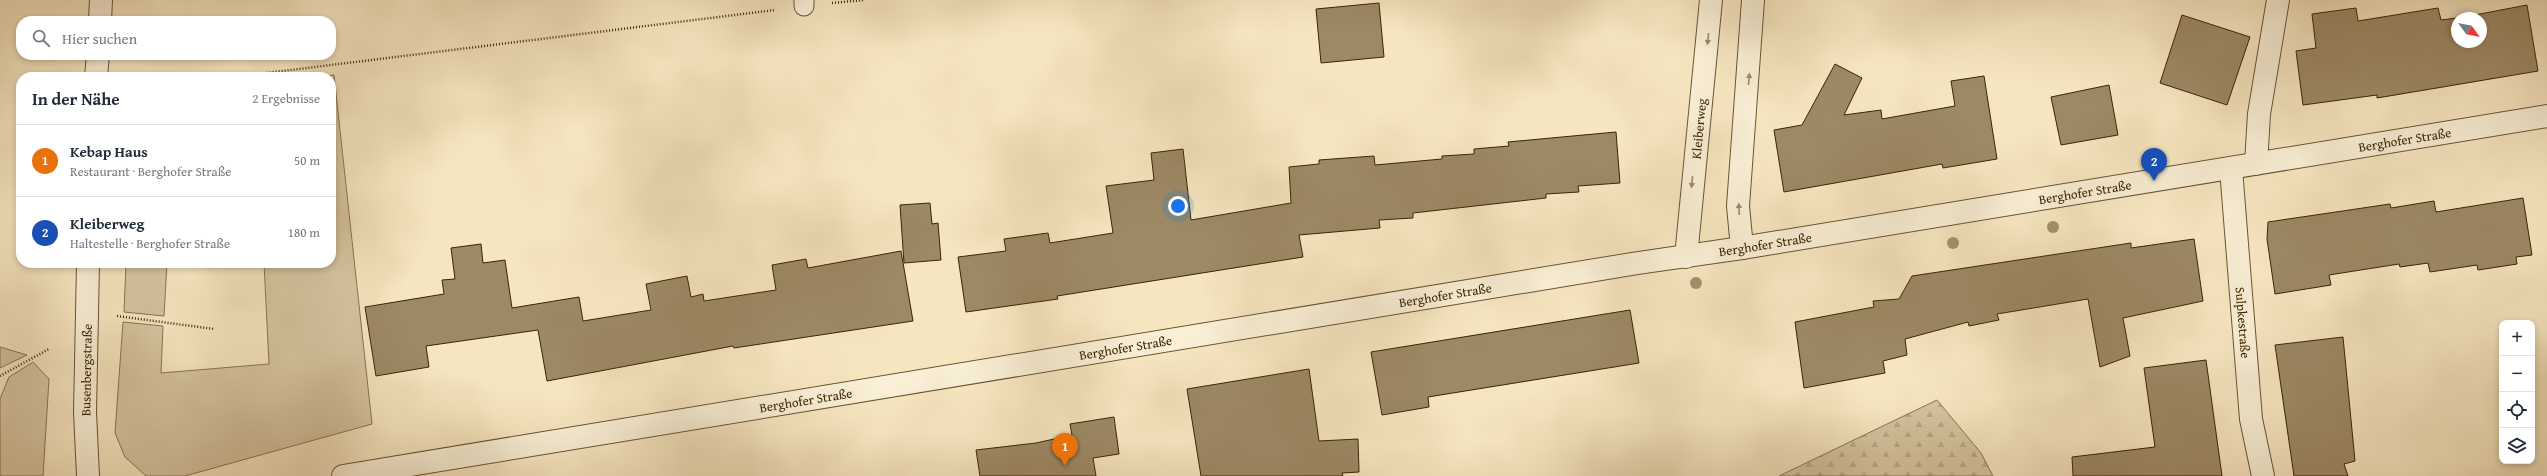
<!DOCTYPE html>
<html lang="de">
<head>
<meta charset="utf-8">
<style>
	body { margin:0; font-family:"Gentium Book Plus",serif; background:#f6f6f7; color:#1f2937 }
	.controls { position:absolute; right:12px; bottom:12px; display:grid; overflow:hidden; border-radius:8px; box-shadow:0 2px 6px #0003 }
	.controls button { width:36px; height:36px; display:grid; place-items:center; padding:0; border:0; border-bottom:1px solid #e0e1e3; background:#fff; color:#1f2937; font:20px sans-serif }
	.compass { position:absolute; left:2451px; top:12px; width:36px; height:36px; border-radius:50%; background:#fff; box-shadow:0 2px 6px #0003; rotate:123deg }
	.you { position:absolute; left:1178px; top:206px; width:14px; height:14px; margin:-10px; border:3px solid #fff; border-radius:50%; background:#1a73e8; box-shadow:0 0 0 6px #1a73e833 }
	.badge { display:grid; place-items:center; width:26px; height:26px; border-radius:50%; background:#2563eb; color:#fff; font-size:13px; font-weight:700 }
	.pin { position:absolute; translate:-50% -33px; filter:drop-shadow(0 1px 2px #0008) }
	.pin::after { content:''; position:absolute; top:21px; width:14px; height:12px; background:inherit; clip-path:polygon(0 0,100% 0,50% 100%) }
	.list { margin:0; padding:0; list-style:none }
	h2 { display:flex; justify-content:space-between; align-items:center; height:52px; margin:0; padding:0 16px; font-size:17px }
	h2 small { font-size:13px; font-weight:400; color:#747a83 }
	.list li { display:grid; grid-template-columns:26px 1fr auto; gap:12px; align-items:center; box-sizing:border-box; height:72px; padding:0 16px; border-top:1px solid #e0e1e3 }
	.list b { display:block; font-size:15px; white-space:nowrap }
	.list p { margin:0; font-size:13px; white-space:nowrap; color:#747a83 }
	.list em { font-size:13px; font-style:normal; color:#747a83 }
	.icon { flex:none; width:22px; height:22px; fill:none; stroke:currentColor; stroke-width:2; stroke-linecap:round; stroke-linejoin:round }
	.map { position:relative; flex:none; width:2547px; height:476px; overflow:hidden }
	.search { position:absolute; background:#fff; box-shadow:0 2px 6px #0003; left:16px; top:16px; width:320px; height:44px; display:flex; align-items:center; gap:10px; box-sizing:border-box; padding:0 14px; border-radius:16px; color:#747a83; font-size:15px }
	.panel { position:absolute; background:#fff; box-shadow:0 2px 6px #0003; left:16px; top:72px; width:320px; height:196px; border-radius:16px }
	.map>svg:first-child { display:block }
	.grass { fill:#d6c5a0; stroke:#897451 }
	.forest { fill:url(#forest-firs); stroke:#897451 }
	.building { fill:#9d8965; stroke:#3c2402 }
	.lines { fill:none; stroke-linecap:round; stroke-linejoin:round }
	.service-casing { stroke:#6a5432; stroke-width:21 }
	.minor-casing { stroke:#6a5432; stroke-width:24 }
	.tertiary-casing { stroke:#6a5432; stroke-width:24 }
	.path { stroke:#3c2402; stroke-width:2.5; stroke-dasharray:1 2; stroke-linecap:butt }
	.service { stroke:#f9efd6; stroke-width:19 }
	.minor { stroke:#f9efd6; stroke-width:22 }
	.tertiary { stroke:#f9efd6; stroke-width:22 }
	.tree { fill:#a5916e }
	.oneway { fill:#9a8a6c }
	.labels { text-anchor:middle; stroke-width:3; stroke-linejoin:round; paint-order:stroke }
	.street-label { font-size:13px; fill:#3c2402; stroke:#f9efd6 }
</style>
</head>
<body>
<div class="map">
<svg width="2547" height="476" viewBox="0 0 2547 476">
	<defs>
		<pattern id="forest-firs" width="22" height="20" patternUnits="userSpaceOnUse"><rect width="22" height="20" fill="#d6c5a0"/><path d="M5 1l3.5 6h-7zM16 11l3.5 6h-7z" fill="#b9a988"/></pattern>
	</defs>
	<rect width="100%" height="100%" fill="#f6e6c0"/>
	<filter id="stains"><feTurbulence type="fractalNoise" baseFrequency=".005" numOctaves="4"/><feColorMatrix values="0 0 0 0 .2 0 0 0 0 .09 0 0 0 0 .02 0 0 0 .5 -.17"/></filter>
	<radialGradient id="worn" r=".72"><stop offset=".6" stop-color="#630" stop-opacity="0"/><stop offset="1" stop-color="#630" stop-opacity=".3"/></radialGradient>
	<g class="grass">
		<polygon points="334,75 372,424 185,476 146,476 125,457 115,433 123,322 163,326 161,373 269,364 264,263 331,263 331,77 321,77"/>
		<polygon points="126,263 167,263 164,316 124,312"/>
		<polygon points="0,347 27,355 0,368"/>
		<polygon points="33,362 49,379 43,476 0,476 0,399 9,377"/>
	</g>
	<polygon class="forest" points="1937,400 1981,453 1993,476 1779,476"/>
	<g class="building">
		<polygon points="1379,3 1384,57 1321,63 1316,9"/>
		<polygon points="2527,5 2538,71 2377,98 2377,95 2303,105 2296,51 2316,48 2312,14 2356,8 2358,21 2438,8 2441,20 2457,18 2457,42 2481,42 2481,18 2459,18"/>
		<polygon points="2182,15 2250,37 2227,105 2160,83"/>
		<polygon points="1835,64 1862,78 1844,115 1881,110 1882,119 1955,106 1951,81 1984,76 1997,159 1943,168 1942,164 1784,192 1774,130 1802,125"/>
		<polygon points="2109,85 2118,135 2061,145 2051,97"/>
		<polygon points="1616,132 1620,183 1578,186 1579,192 1546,194 1546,198 1413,213 1413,218 1379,220 1380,228 1299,235 1303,257 1057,296 1058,299 966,312 958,257 1006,251 1004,239 1048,233 1050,243 1113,233 1106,186 1154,180 1151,153 1183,149 1191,220 1291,203 1289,167 1319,164 1319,160 1374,156 1375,165 1442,159 1442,156 1474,154 1474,149 1509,146 1508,142"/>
		<polygon points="2523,198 2532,255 2516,257 2517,264 2478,270 2477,265 2430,272 2428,263 2400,267 2399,264 2329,275 2331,285 2275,294 2267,239 2268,222 2390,204 2391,208 2434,201 2436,212"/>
		<polygon points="930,203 932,224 938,223 941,260 904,263 900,205"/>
		<polygon points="2194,239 2203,301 2123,318 2130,356 2100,367 2088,299 1997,314 1999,320 1969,326 1968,322 1905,339 1907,355 1883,361 1885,373 1804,388 1795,322 1874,307 1873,301 1899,299 1912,276 2131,243 2131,248"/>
		<polygon points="481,244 483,263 505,260 512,308 579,297 583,321 651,310 646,284 687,276 691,297 703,294 704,301 776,290 772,265 806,259 808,268 901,251 913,321 734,348 733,346 547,381 538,330 426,346 429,367 376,376 365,307 444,294 442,280 455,279 451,248"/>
		<polygon points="1630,310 1639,363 1428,397 1429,407 1382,415 1371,352"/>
		<polygon points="2343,337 2355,461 2344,464 2348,476 2294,476 2275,345"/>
		<polygon points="2206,360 2222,476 2073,476 2072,457 2155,447 2144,368"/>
		<polygon points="1309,369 1319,441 1358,439 1359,472 1342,473 1343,476 1201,476 1187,389"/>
		<polygon points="1114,417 1119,454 1093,458 1096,476 980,476 976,450 1036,443 1072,435 1070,424"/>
	</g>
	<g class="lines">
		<defs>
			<polyline id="service" points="804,0 804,6"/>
			<g id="minor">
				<polyline points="100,21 101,0"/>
				<polyline points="96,77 98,55"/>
				<polyline points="2256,164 2259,114 2278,0"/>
				<path id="s1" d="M 2231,169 L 2251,419 L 2263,476"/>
				<polyline points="1742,248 1738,206 1753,0"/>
				<path id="s2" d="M 1686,257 L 1711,0"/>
				<polyline points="88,263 85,412 88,476"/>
			</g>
			<g id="tertiary">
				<path id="s3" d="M 343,476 L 1638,263 L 1742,248 L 2547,116"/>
			</g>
		</defs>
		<use href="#service" class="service-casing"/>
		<use href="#minor" class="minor-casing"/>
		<use href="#tertiary" class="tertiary-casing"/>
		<g class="path">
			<polyline points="832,3 864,0"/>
			<polyline points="234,77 775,10"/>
			<polyline points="117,316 214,329"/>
			<polyline points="0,376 49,349"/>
		</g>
		<use href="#service" class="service"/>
		<use href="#minor" class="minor"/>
		<use href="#tertiary" class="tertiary"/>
	</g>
	<g class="tree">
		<circle cx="2053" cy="227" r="6"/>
		<circle cx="1953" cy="243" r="6"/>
		<circle cx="1696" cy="283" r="6"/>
	</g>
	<defs><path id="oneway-solid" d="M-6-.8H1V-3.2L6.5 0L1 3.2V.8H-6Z"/></defs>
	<g class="oneway">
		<use href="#oneway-solid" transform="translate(1708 39) rotate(96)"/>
		<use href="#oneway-solid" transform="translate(1749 79) rotate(-85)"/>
		<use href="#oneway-solid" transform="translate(1692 182) rotate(95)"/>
		<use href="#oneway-solid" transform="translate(1739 209) rotate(-93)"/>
	</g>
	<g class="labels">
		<g class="street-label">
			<text dy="5" stroke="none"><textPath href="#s2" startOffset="129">Kleiberweg</textPath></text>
			<text dy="5" stroke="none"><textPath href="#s3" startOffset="2089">Berghofer Straße</textPath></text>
			<text dy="5" stroke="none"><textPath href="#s3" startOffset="1765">Berghofer Straße</textPath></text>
			<text dy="5" stroke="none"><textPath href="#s3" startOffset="1441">Berghofer Straße</textPath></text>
			<text dy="5" stroke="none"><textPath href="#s3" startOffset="1117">Berghofer Straße</textPath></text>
			<text dy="5" stroke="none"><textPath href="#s1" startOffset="154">Sulpkestraße</textPath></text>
			<text dy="5" stroke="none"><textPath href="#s3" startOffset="793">Berghofer Straße</textPath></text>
			<text transform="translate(86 370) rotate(-89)" y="5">Busenbergstraße</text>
			<text dy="5" stroke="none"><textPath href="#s3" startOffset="469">Berghofer Straße</textPath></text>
		</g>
	</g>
	<rect width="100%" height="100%" filter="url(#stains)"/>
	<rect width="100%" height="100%" fill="url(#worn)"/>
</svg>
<div class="controls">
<button>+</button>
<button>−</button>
<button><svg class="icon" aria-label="locate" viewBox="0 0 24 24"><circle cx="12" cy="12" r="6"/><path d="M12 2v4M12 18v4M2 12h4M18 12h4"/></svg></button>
<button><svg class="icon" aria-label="layers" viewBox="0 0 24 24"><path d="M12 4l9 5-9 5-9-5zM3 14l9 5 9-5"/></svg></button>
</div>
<svg class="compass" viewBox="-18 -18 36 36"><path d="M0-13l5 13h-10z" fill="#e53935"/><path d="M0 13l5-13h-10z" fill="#747a83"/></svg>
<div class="you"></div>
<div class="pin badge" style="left:1065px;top:466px;background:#e8710a">1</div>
<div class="pin badge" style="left:2154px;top:181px;background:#1a4fb4">2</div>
<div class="search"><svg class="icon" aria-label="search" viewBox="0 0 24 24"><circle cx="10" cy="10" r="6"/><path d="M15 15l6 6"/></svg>Hier suchen</div>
<section class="panel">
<h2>In der Nähe<small>2 Ergebnisse</small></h2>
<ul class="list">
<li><span class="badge" style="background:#e8710a">1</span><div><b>Kebap Haus</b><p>Restaurant · Berghofer Straße</p></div><em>50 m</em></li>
<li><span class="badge" style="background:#1a4fb4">2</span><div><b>Kleiberweg</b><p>Haltestelle · Berghofer Straße</p></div><em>180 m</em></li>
</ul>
</section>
</div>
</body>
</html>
